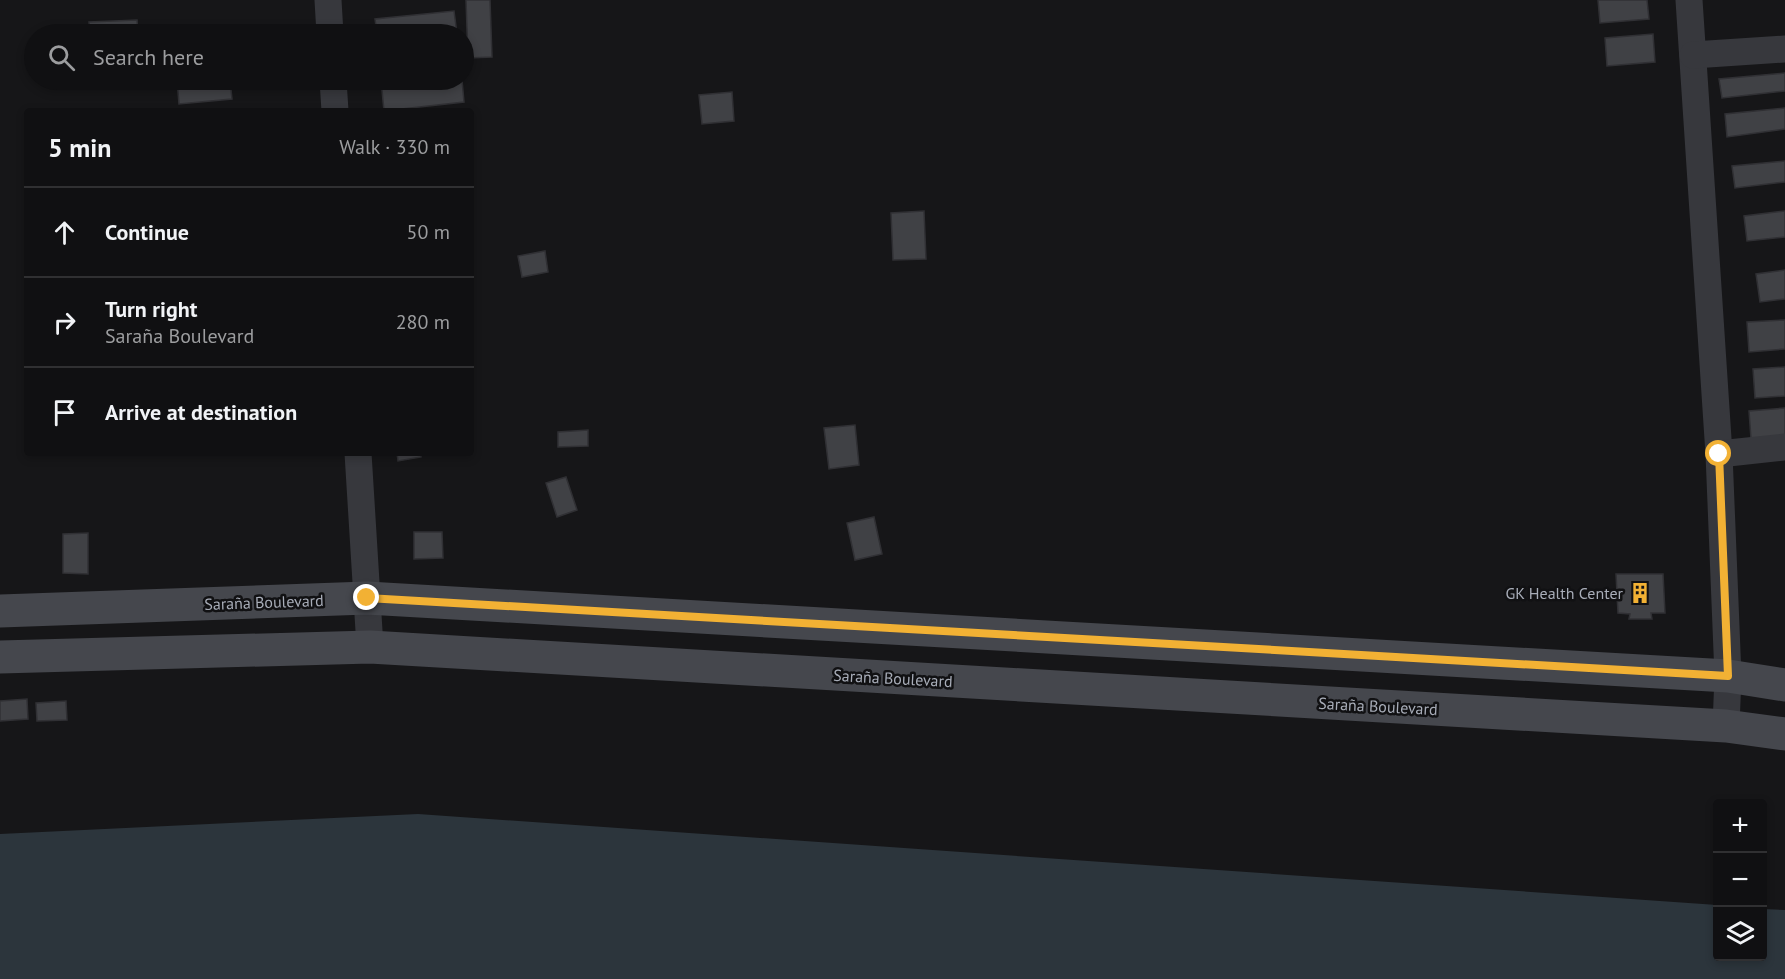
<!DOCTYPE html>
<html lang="en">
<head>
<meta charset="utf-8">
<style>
	body { margin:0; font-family:"PT Sans",sans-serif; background:#1e1e20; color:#f1f3f6 }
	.controls { position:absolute; right:18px; bottom:18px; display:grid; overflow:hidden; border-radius:6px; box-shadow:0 3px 9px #0003 }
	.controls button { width:54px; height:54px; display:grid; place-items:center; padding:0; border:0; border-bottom:2px solid #303032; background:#101012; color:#f1f3f6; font:30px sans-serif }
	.stop { position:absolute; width:18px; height:18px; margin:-14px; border:4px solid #f2b134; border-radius:50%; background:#fff }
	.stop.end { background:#f2b134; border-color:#fff; box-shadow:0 2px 6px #0008 }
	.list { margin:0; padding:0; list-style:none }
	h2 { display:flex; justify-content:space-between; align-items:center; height:78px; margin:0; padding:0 24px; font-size:26px }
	h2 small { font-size:20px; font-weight:400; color:#9c9d9f }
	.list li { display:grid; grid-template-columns:39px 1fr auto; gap:18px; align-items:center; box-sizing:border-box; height:90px; padding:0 24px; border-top:2px solid #303032 }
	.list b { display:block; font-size:22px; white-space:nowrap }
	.list p { margin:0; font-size:20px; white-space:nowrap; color:#9c9d9f }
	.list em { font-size:20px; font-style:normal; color:#9c9d9f }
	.icon { flex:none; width:33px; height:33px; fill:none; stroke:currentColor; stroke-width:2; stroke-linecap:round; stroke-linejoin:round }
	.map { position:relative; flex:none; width:1785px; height:979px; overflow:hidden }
	.search { position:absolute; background:#101012; box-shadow:0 3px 9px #0003; left:24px; top:24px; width:450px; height:66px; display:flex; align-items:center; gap:15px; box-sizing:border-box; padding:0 21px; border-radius:33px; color:#9c9d9f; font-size:22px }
	.panel { position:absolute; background:#101012; box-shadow:0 3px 9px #0003; left:24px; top:108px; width:450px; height:348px; border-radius:6px }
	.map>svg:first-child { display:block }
	.water { fill:#2c353c }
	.building { fill:#404145; stroke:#303034; stroke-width:1.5 }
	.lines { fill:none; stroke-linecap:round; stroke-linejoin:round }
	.street { stroke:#37383d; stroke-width:27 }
	.secondary { stroke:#45474d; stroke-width:33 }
	.route { stroke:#f2b134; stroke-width:8 }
	.labels { text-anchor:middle; stroke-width:5; stroke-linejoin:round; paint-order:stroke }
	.poi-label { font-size:16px; fill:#a8adb8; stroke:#111113; text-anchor:end }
	.street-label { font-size:16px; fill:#a8adb8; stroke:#111113 }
</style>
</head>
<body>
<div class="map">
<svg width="1785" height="979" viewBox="0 0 1785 979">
	<rect width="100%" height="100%" fill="#161618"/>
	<polygon class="water" points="418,814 1717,905 1718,956 1762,956 1763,909 1785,910 1785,979 0,979 0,834"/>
	<g class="building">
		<polygon points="466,0 490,0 492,57 468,58"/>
		<polygon points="1598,0 1647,0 1649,19 1600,23"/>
		<polygon points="454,11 457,34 377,34 375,19"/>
		<polygon points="137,20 138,34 90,34 89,22"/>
		<polygon points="1653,34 1655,62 1607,66 1605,38"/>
		<polygon points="1785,73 1785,91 1722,98 1719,79"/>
		<polygon points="177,80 230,80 232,99 179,104"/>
		<polygon points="381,80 462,80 464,102 384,111"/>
		<polygon points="732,92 734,121 702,124 699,95"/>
		<polygon points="1785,108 1785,129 1727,137 1725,114"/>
		<polygon points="1785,161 1785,182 1735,188 1732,166"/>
		<polygon points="924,211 926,259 893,260 891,213"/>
		<polygon points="1785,211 1785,237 1747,241 1744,216"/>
		<polygon points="545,251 548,272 522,277 518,256"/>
		<polygon points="1785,270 1785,299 1760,302 1756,274"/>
		<polygon points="1785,320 1785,349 1749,352 1747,322"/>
		<polygon points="1785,367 1785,396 1755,398 1753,369"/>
		<polygon points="1785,408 1785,437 1751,439 1749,411"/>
		<polygon points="855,425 859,465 829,469 824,428"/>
		<polygon points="588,430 588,446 558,447 558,432"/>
		<polygon points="397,453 420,453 421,457 398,461"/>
		<polygon points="566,477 577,510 557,517 546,483"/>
		<polygon points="874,517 882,554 855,560 847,523"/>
		<polygon points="414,532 442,532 443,558 414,559"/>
		<polygon points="88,533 88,574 63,573 63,534"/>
		<polygon points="1616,574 1663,574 1665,613 1651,613 1652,619 1629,619 1630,614 1618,613"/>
		<polygon points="27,699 28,719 0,721 0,701"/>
		<polygon points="66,701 67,720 37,721 36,703"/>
	</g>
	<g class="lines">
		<g class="street">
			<polyline points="328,0 330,34"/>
			<polyline points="1689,0 1719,454 1728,676 1726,726"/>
			<polyline points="1693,55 1785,49"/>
			<polyline points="333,80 335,111"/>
			<polyline points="358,453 370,647"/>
			<polyline points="1719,454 1785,447"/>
		</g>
		<g class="secondary">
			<polyline points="0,611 367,598 1728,676 1785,685"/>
			<polyline points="0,657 370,647 1726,726 1785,734"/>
		</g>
	</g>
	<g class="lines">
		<polyline class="route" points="367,598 1728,676 1719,454"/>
	</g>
	<defs>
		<symbol id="building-bare" viewBox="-9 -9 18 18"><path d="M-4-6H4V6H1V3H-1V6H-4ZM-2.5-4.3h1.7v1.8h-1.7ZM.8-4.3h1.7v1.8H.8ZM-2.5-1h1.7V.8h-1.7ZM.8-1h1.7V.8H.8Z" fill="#f2b134" stroke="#111113" stroke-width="2.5" paint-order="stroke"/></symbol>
	</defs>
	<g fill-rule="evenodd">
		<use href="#building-bare" x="1625" y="578" width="30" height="30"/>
	</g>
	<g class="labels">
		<g class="poi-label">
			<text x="1623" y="599">GK Health Center</text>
		</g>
		<g class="street-label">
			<text transform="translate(264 602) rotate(-2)" y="6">Saraña Boulevard</text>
			<text transform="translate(893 678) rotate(3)" y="6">Saraña Boulevard</text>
			<text transform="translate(1378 706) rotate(3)" y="6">Saraña Boulevard</text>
		</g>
	</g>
</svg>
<div class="controls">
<button>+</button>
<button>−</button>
<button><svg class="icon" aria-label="layers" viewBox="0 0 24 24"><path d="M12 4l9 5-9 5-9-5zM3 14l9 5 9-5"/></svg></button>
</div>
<div class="stop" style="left:1719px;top:454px"></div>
<div class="stop end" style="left:367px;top:598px"></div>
<div class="search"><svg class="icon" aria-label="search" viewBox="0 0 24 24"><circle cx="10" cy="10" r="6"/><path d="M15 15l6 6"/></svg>Search here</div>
<section class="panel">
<h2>5 min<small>Walk · 330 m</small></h2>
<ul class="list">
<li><svg class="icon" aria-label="ahead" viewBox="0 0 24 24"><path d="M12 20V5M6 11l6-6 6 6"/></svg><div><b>Continue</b></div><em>50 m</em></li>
<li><svg class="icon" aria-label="right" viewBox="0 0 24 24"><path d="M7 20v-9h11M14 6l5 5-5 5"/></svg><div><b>Turn right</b><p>Saraña Boulevard</p></div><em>280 m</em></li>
<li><svg class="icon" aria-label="arrive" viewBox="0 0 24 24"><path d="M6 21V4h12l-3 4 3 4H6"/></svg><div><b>Arrive at destination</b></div></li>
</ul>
</section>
</div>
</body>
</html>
